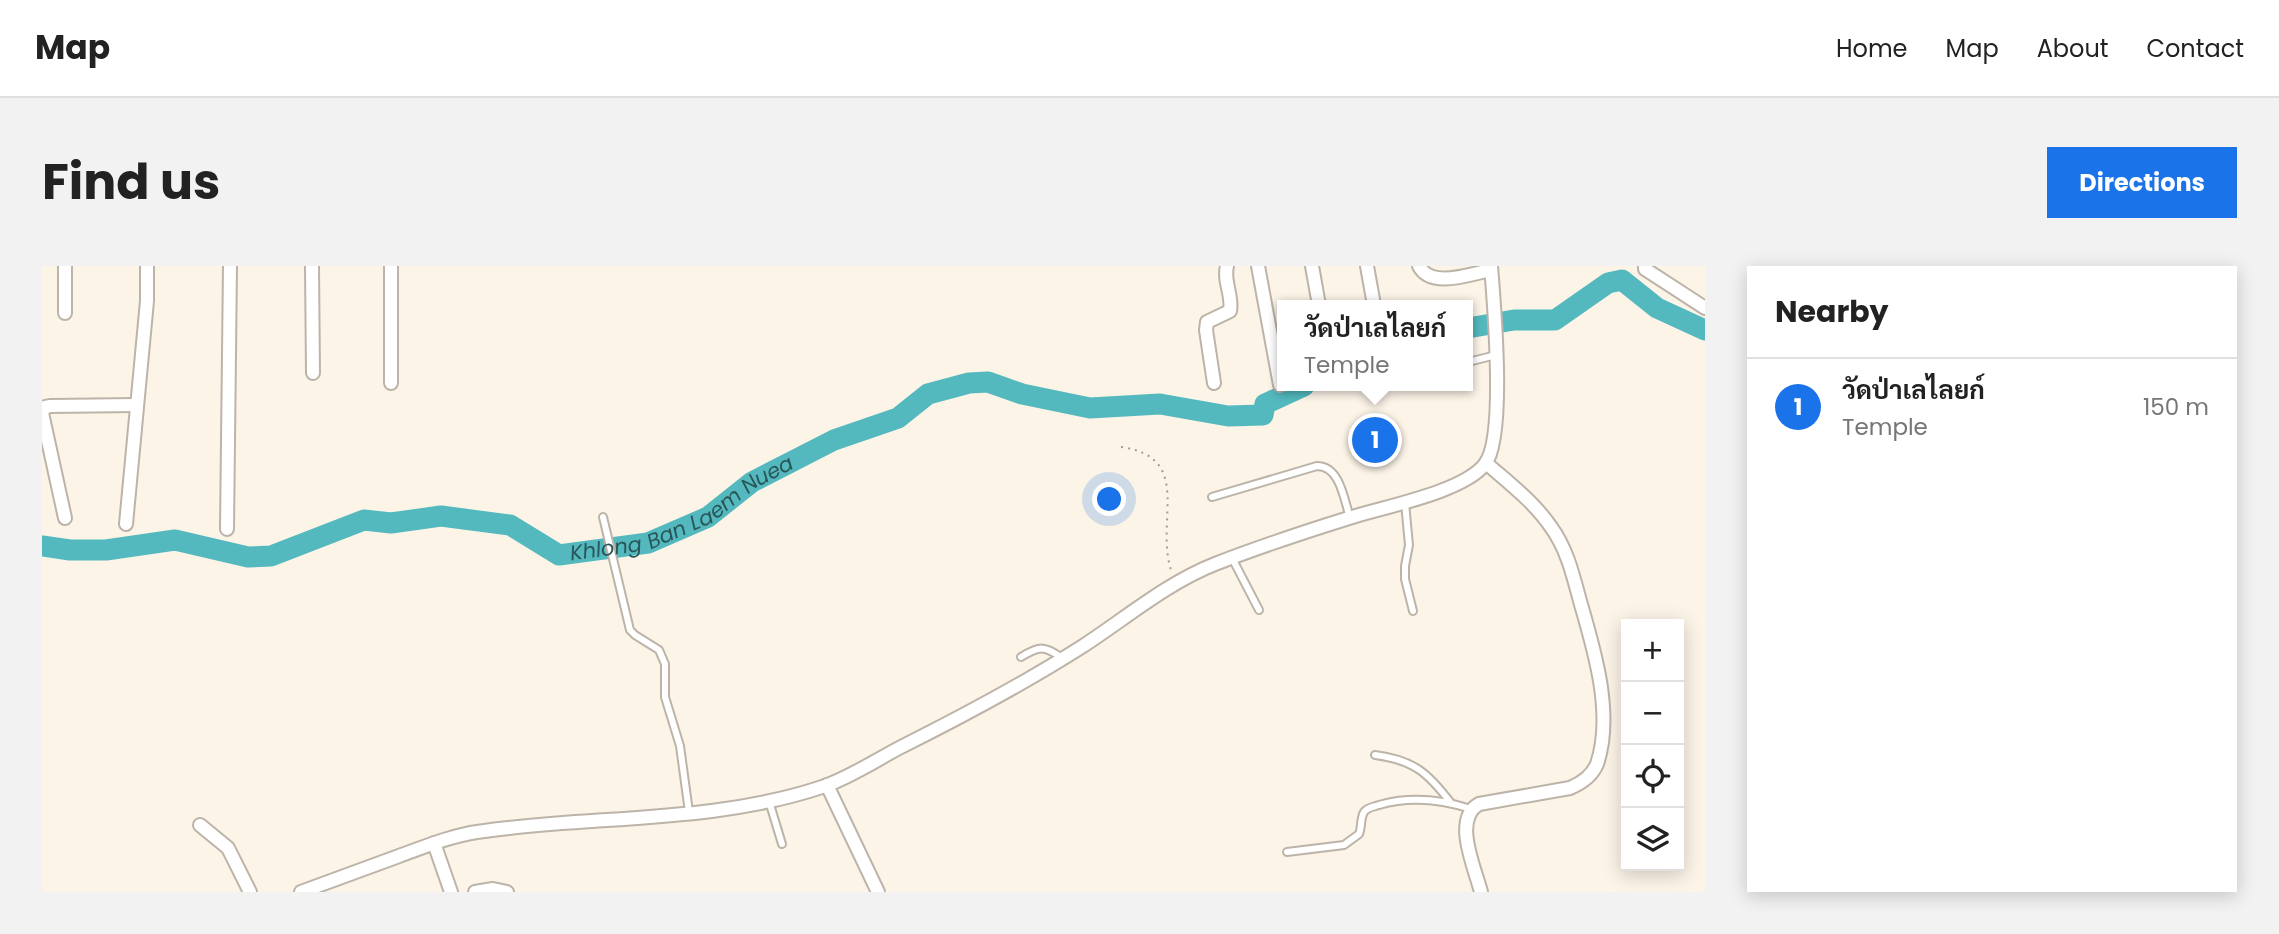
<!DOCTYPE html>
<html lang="en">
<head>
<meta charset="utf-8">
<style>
	body { margin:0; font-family:Poppins,Sarabun,sans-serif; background:#f2f2f2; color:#222 }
	.controls { position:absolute; right:21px; bottom:21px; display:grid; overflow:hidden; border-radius:0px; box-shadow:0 4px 18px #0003 }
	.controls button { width:63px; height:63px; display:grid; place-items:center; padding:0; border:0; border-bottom:2px solid #e0e0e0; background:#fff; color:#222; font:35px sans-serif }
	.you { position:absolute; left:1068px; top:234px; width:24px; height:24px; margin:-18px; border:5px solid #fff; border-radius:50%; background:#1a73e8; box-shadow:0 0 0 10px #1a73e833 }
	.badge { display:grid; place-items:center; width:46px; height:46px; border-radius:50%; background:#1a73e8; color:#fff; font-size:23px; font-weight:700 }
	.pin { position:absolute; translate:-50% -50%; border:4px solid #fff; box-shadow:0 2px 7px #0006 }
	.popup { position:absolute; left:1235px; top:34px; width:196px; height:91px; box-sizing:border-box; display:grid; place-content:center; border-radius:0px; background:#fff; filter:drop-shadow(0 2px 5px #0005); font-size:23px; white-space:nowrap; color:#767676 }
	.popup b { font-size:26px; color:#222 }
	.popup::after { content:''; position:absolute; left:50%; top:100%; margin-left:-14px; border:14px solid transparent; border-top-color:#fff }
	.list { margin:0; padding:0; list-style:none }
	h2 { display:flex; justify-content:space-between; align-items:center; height:91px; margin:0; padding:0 28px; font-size:30px }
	h2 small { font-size:23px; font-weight:400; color:#767676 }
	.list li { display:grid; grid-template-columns:46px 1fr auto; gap:21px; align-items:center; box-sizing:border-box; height:98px; padding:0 28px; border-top:2px solid #e0e0e0 }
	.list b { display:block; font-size:26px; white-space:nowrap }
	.list p { margin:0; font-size:23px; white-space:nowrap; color:#767676 }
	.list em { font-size:23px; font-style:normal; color:#767676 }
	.icon { flex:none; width:38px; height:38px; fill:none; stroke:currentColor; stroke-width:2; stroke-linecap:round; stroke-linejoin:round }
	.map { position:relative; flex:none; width:1663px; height:626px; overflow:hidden; border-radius:0px }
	header { display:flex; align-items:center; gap:42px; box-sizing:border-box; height:98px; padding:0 35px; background:#fff; border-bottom:2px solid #e0e0e0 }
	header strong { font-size:33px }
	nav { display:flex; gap:38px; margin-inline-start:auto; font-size:24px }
	.intro { display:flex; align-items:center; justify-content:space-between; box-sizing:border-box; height:168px; padding:0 42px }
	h1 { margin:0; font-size:49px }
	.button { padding:18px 32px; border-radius:0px; background:#1a73e8; color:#fff; font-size:24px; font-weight:700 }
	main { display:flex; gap:42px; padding:0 42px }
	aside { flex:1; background:#fff; border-radius:0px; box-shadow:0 4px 18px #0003 }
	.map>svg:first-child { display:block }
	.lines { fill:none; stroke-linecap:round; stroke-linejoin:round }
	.river { stroke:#53b9be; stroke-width:21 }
	.lane-casing { stroke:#bdb4a9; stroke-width:10 }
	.street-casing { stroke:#bdb4a9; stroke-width:16 }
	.path { stroke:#a39c93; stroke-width:2; stroke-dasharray:2 5; stroke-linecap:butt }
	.lane { stroke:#fff; stroke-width:6 }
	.street { stroke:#fff; stroke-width:12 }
	.labels { text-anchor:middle; stroke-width:5; stroke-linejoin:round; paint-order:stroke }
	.water-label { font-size:21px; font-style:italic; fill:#295658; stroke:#fff }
</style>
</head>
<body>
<header>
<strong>Map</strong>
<nav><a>Home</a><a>Map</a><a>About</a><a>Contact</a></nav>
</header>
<div class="intro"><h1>Find us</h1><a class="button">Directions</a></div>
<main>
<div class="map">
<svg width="1663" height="626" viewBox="0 0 1663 626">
	<rect width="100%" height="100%" fill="#fdf4e8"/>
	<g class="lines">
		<g class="river">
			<polyline points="1426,62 1472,54 1513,54 1566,17 1580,14 1615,42 1663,64"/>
			<path id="s1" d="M 0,280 L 28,284 L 64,284 L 133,274 L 206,291 L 229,290 L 322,254 L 349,257 L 399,250 L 468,259 L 517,289 L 606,277 L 666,251 L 710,216 L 792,174 L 856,152 L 886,128 L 927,117 L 946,116 L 980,128 L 1048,142 L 1118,138 L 1186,150 L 1221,149 L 1223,138 L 1262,120"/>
		</g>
		<defs>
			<g id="lane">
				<polyline points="1426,96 1454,89"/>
				<path d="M 1170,231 L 1275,200 C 1298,200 1302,233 1308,252"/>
				<polyline points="1363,237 1367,279 1363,300 1363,313 1371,345"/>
				<polyline points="561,251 588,364 593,369 617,384 623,398 623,431 638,480 647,546"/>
				<polyline points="1190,292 1217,344"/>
				<path d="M 979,391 C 997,380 1002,379 1020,392"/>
				<path d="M 1333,489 C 1372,494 1386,507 1409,537"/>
				<polyline points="727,535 740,578"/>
				<path d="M 1245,586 L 1302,579 L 1317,568 C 1320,561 1318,553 1322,546 C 1326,541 1331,541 1337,539 C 1368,530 1398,533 1429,543"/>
			</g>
			<g id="street">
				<polyline points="23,0 23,47"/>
				<polyline points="270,0 271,107"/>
				<polyline points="1216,0 1238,119"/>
				<polyline points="1270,0 1277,39"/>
				<polyline points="1325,0 1332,39"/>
				<path d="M 1377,0 C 1389,23 1428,8 1449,4"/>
				<polyline points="1603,0 1603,3 1663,42"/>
				<polyline points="349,117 349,0"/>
				<path d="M 1172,117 L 1164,64 L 1165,56 L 1188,45 C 1191,30 1181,15 1185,0"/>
				<polyline points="0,147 23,252"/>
				<polyline points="0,147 3,141 8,140 95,139"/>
				<polyline points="84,258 105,35 105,0"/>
				<polyline points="185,263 188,0"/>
				<polyline points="785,519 836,626"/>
				<polyline points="158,559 186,582 208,626"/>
				<polyline points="392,577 409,626"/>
				<path d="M 259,626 C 292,614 324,602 357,590 C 382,581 408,570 435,566 C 549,549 669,558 780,521 C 807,512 834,494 859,481 C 921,450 983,417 1041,380 C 1084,352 1125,317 1173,298 C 1217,281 1262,266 1307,252 C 1341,241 1422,226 1443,198 C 1464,171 1452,38 1449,0"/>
				<polyline points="433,626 451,623 465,626"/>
				<path d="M 1439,626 C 1433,602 1410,553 1437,538 L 1528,522 C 1540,517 1550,510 1555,498 C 1572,448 1552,383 1538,335 C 1531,309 1525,283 1509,261 C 1492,236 1467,217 1444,197"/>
			</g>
		</defs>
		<use href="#lane" class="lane-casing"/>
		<use href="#street" class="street-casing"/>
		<path class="path" d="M 1079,181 C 1152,191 1113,254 1129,304"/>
		<use href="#lane" class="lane"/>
		<use href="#street" class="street"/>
	</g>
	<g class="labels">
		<g class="water-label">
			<text dy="7" stroke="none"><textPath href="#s1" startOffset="670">Khlong Ban Laem Nuea</textPath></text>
		</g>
	</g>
</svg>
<div class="controls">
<button>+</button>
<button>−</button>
<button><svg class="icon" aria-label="locate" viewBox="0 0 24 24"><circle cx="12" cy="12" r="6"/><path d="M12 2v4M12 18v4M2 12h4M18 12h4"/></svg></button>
<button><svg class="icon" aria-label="layers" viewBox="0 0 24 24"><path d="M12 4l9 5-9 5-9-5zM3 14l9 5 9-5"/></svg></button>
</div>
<div class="you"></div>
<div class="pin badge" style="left:1333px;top:174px">1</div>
<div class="popup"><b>วัดป่าเลไลยก์</b>Temple</div>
</div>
<aside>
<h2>Nearby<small></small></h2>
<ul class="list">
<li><span class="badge">1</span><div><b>วัดป่าเลไลยก์</b><p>Temple</p></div><em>150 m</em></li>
</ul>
</aside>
</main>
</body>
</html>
